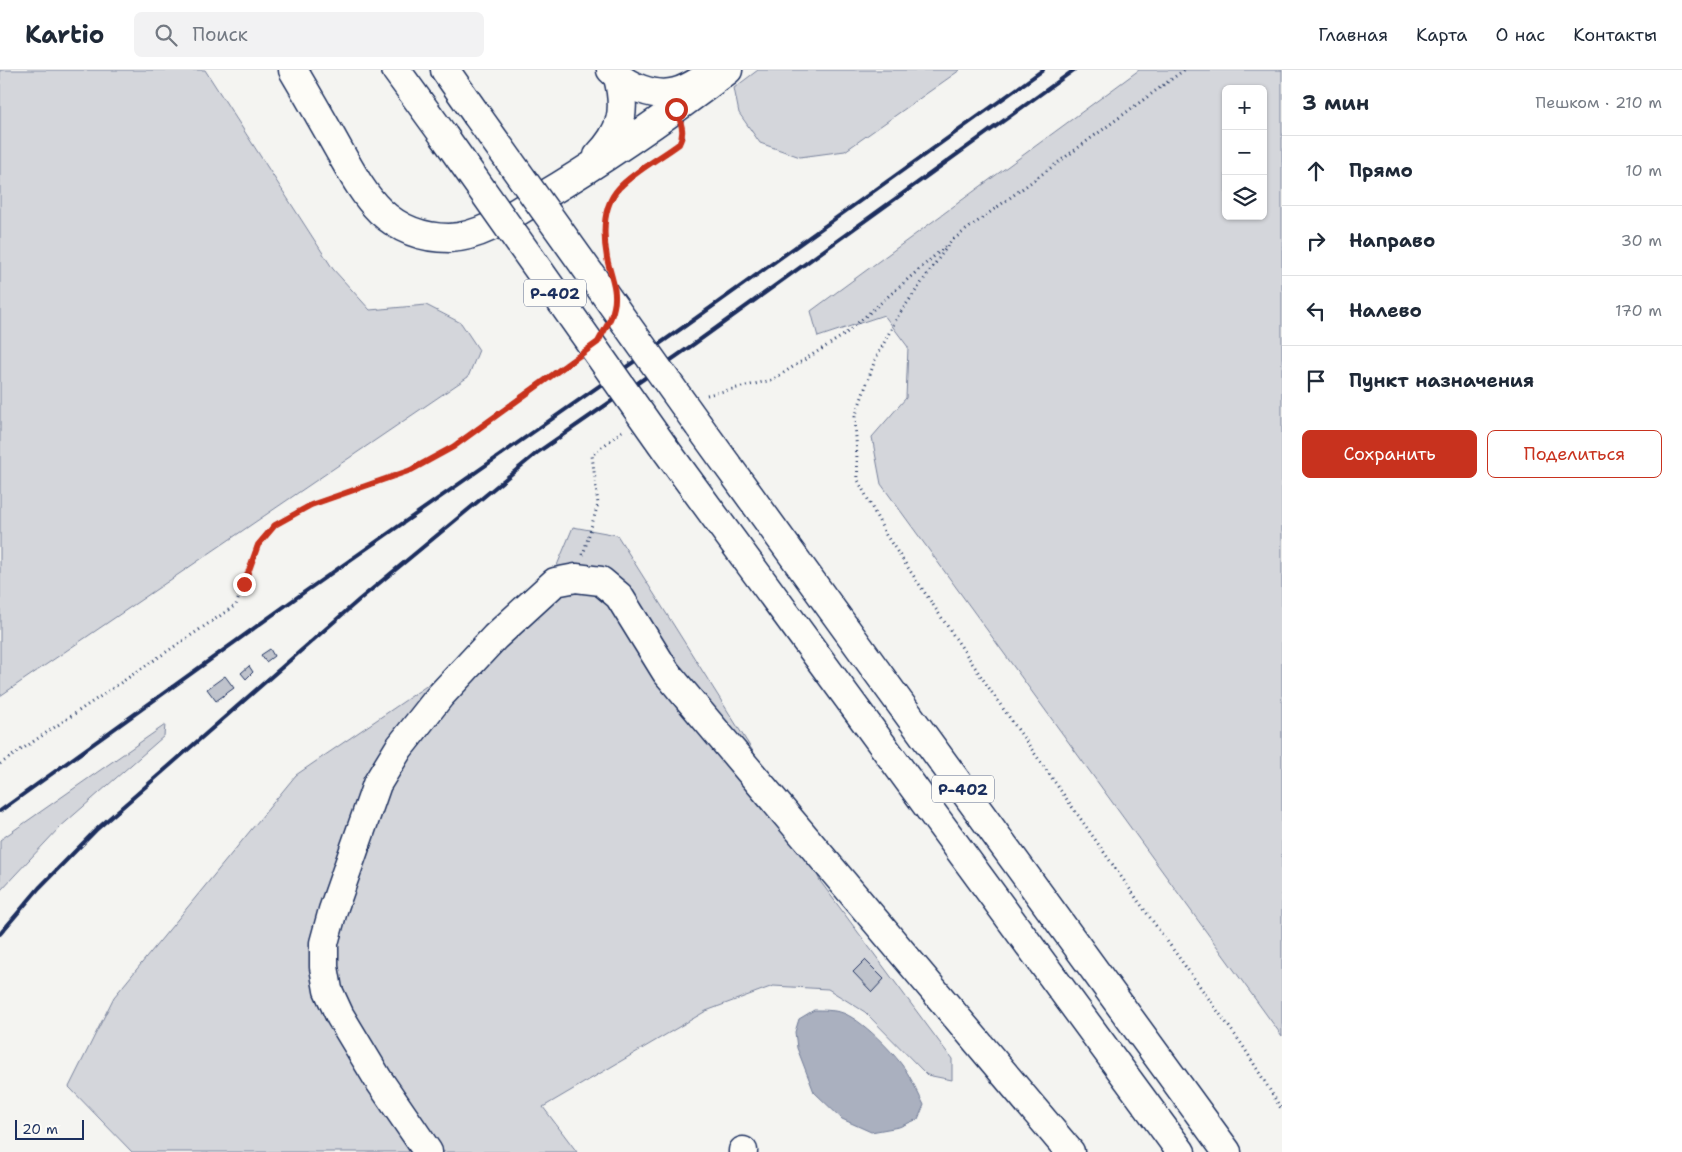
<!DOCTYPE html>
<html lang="ru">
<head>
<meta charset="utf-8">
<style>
	body { margin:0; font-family:"Shantell Sans",sans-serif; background:#f2f2f3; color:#1f2937 }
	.controls { position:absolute; right:15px; top:15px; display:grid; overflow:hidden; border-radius:8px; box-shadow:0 1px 4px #0004 }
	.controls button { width:45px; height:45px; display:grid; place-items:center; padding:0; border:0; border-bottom:1px solid #e0e1e3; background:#fff; color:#1f2937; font:25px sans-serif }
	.scale { position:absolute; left:15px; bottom:12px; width:69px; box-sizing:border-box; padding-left:5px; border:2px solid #1b2f5e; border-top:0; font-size:14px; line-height:18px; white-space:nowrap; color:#1b2f5e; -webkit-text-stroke:4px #fdfcf7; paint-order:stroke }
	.stop { position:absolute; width:15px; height:15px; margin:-11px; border:4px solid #c8321e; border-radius:50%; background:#fff }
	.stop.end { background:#c8321e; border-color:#fff; box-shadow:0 1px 5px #0008 }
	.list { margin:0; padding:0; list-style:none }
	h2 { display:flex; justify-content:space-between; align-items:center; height:65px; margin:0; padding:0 20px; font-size:21px }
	h2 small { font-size:16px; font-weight:400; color:#747a83 }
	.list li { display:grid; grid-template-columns:32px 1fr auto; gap:15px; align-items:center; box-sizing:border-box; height:70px; padding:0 20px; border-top:1px solid #e0e1e3 }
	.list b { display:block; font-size:19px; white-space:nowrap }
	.list em { font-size:16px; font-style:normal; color:#747a83 }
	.actions { display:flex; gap:10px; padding:15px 20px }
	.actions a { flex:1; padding:11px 0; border:1px solid #c8321e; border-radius:8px; text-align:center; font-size:18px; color:#c8321e }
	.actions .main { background:#c8321e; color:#fff }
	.icon { flex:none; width:28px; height:28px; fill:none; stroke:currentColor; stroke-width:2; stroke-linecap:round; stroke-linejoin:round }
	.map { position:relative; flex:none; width:1282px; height:1082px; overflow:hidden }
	header { display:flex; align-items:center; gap:30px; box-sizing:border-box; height:70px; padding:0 25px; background:#fff; border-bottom:1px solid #e0e1e3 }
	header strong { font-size:24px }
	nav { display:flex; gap:28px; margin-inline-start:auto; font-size:18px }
	.search { width:350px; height:45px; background:#f2f2f3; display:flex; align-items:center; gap:12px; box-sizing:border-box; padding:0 18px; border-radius:8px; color:#747a83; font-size:19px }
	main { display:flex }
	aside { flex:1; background:#fff }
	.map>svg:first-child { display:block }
	.green { fill:#d4d6db; stroke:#78829c; fill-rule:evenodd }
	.water { fill:#aab0bf; stroke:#717c98 }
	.building { fill:#bfc3cc; stroke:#1b2f5e }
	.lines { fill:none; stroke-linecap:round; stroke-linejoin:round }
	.minor-casing { stroke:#1b2f5e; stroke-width:31 }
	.major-casing { stroke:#1b2f5e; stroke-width:31 }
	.path { stroke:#1b2f5e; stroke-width:3; stroke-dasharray:1 4; stroke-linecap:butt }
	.minor { stroke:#fdfcf7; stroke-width:28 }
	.major { stroke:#fdfcf7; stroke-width:28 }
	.rail { stroke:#1b2f5e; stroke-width:4 }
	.major-bridge-casing { stroke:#1b2f5e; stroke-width:31; stroke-linecap:butt }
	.major-bridge { stroke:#fdfcf7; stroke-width:28 }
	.route { stroke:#c8321e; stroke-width:6 }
	.labels { text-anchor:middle; stroke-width:4.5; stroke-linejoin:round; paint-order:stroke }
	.shield { fill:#fdfcf7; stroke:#5f6c8c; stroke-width:1 }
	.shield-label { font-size:16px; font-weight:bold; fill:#1b2f5e }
</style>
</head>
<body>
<header>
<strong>Kartio</strong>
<div class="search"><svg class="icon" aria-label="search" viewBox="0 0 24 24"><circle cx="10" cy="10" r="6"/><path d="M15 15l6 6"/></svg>Поиск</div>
<nav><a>Главная</a><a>Карта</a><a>О нас</a><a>Контакты</a></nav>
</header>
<main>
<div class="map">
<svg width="1282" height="1082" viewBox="0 0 1282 1082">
	<rect width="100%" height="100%" fill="#f4f4f1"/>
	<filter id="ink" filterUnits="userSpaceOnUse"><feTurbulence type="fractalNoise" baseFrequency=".02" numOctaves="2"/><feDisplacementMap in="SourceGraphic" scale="10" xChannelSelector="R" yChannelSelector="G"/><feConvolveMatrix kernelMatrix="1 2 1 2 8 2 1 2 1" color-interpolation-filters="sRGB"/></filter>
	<g filter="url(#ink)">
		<g class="green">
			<polygon points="0,0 205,0 333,199 370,240 426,235 461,253 479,280 468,307 0,626"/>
			<polygon points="758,0 960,0 845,81 800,87 760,73 739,43 734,18"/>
			<path d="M 1139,0 L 1282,0 L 1282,966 L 881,414 L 872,367 L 906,328 L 908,277 L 884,245 L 818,267 L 811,241 ZM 1226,19 L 1263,19 L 1263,146 L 1226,146 Z"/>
			<polygon points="573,457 617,465 788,737 820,811 952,989 952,1010 927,1005 865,942 828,919 773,916 706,941 543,1037 577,1082 132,1082 69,1017 114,927 296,705 485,576 543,529"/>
			<polygon points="165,655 164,666 59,758 0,821 0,770"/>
		</g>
		<path class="water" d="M 814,940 C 823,940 832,940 840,942 C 860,947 898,986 908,1004 C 914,1014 919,1025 924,1035 L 918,1049 L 899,1057 L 871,1062 L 842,1049 L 814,1022 L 797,978 L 795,962 L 799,949 Z"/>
		<g class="building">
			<polygon points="270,579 274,586 266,592 261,585"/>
			<polygon points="249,596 253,602 246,609 241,603"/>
			<polygon points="225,606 234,618 216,631 207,619"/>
			<polygon points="865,890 884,909 872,922 853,902"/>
		</g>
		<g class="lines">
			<defs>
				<g id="minor">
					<path d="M 293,0 C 309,27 325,55 340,82 C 352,103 363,124 380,141 C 399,159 423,168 449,168 C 481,167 512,145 538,129 C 604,90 667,46 728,0"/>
					<path d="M 611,0 C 626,16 654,28 676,22 C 684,20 693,15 701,10"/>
					<path d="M 598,86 C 623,60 626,40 618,7"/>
					<polyline points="743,1081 743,1082"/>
					<polyline points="428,1082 378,1009 340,946 328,920 324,897 324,873 333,840 377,714 399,678 440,626 495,567 555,512 576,508 601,511 619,526 666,602 1070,1082"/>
				</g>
				<g id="major">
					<polyline points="396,0 444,66"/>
					<polyline points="445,0 476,44"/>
					<path d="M 699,356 C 875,598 1049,841 1227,1082"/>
					<polyline points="666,380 1181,1082"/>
				</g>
			</defs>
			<use href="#minor" class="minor-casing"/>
			<use href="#major" class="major-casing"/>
			<g class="path">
				<polyline points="1184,0 951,171 898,246 875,290 855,347 858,410 886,465 995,627 1146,842 1243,976 1282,1040"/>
				<path d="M 607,182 C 606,173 604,164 605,155 C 606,112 650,97 679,74 L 683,67 L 682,63"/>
				<polyline points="707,325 772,310 844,265 947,175"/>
				<polyline points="583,485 598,434 592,385 622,361"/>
				<polyline points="0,694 236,535 258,475 275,455 311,435 411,400 453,377 572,290"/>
			</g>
			<use href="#minor" class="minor"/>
			<use href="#major" class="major"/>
			<g class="rail">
				<polyline points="0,741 303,523 685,256 1043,0"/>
				<polyline points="0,864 39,818 96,760 360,529 538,382 694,274 1074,0"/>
			</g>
			<defs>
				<g id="major-bridge">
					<polyline points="476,44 699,356"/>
					<polyline points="444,66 666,380"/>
				</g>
			</defs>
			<use href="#major-bridge" class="major-bridge-casing"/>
			<use href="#major-bridge" class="major-bridge"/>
		</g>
	</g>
	<g class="lines" filter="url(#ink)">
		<path class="route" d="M 244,514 L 258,475 L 275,455 L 311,435 L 411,400 L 453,377 L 598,272 C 604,260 612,250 614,237 C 618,220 610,204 607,188 C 603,165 602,136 619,118 C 636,100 659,89 679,74 C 686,61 680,52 676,39"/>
	</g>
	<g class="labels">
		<g class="shield">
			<rect x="524" y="209.5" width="62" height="27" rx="4"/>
			<rect x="932" y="705.5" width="62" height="27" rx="4"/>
		</g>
		<g class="shield-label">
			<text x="555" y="229">Р-402</text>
			<text x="963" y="725">Р-402</text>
		</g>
	</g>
</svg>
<div class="controls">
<button>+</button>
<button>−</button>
<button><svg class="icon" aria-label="layers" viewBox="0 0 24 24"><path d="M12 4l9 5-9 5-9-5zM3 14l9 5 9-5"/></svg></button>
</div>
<div class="scale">20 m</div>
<div class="stop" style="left:676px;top:39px"></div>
<div class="stop end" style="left:244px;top:514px"></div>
</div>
<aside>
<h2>3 мин<small>Пешком · 210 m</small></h2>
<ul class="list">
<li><svg class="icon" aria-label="ahead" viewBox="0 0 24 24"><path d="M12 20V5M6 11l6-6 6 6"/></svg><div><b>Прямо</b></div><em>10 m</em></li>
<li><svg class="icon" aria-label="right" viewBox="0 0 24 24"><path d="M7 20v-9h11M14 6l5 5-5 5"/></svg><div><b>Направо</b></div><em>30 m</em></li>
<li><svg class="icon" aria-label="left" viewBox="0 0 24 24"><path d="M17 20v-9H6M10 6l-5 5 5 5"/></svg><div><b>Налево</b></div><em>170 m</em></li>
<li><svg class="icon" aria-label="arrive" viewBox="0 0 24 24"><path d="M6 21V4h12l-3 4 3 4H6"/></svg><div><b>Пункт назначения</b></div></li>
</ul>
<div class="actions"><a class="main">Сохранить</a><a>Поделиться</a></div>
</aside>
</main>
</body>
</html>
